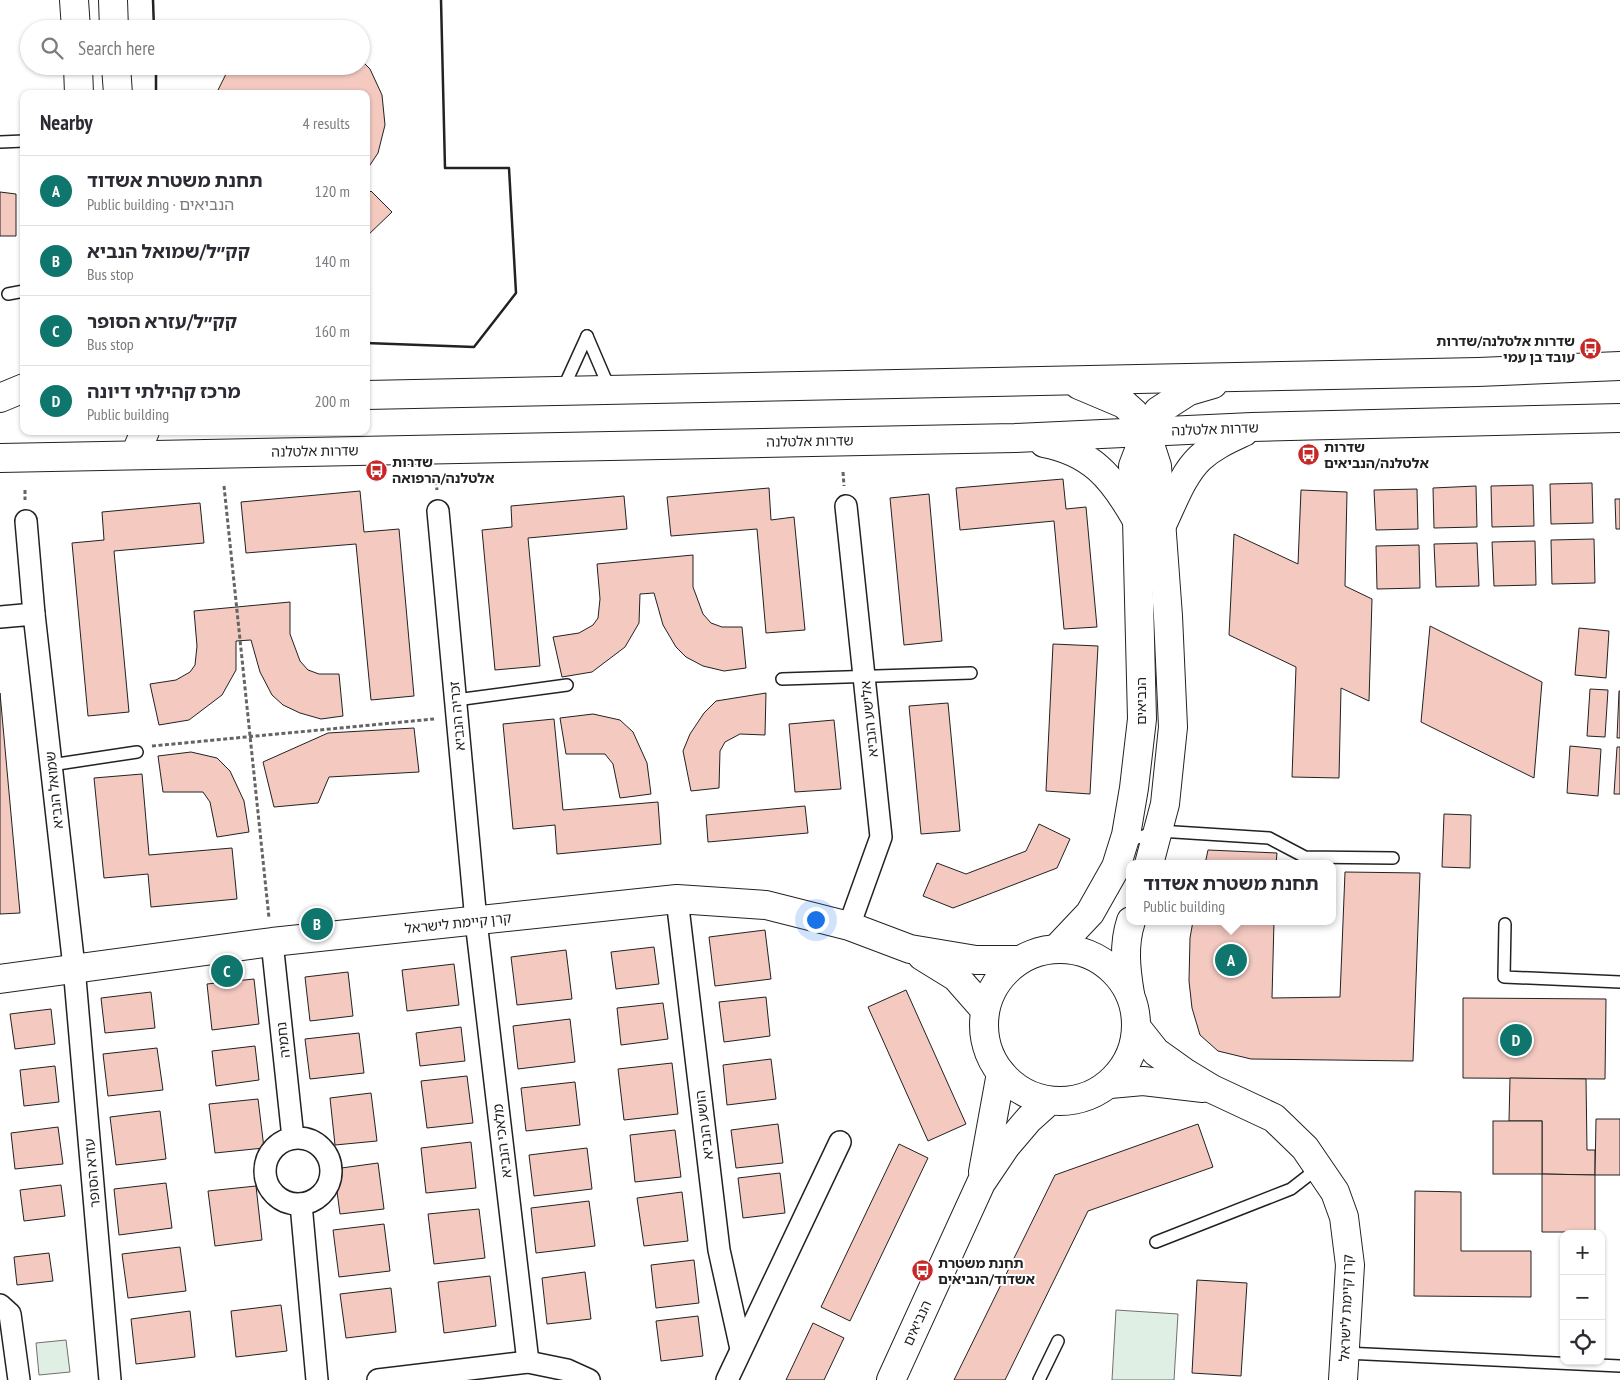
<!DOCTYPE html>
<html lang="en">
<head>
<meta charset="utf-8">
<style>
	body { margin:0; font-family:"PT Sans Narrow","Noto Sans Hebrew",sans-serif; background:#f2f2f3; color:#2b2b33 }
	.controls { position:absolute; right:15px; bottom:15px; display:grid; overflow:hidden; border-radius:10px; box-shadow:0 1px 4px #0004 }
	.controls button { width:45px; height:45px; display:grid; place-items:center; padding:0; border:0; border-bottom:1px solid #e1e1e2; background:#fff; color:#2b2b33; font:25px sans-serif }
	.you { position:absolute; left:815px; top:919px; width:18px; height:18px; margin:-12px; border:4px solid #fff; border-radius:50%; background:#1a73e8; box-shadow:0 0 0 8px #1a73e833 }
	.badge { display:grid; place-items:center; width:32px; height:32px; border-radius:50%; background:#0f766e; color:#fff; font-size:16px; font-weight:700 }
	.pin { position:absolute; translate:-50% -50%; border:2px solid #fff; box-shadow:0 1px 5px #0006 }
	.popup { position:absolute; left:1126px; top:860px; width:210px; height:65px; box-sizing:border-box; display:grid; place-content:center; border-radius:10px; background:#fff; filter:drop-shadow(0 1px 4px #0005); font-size:16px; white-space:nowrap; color:#7c7c81 }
	.popup b { font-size:19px; color:#2b2b33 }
	.popup::after { content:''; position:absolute; left:50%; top:100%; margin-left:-10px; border:10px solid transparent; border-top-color:#fff }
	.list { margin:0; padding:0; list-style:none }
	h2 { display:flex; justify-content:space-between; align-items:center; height:65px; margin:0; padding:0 20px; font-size:21px }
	h2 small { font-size:16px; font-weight:400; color:#7c7c81 }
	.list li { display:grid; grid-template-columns:32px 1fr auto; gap:15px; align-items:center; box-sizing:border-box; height:70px; padding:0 20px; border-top:1px solid #e1e1e2 }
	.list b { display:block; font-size:19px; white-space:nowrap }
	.list p { margin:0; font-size:16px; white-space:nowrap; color:#7c7c81 }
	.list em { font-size:16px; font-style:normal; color:#7c7c81 }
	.icon { flex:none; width:28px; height:28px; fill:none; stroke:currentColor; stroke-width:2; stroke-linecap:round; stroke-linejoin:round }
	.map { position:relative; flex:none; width:1620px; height:1380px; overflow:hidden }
	.search { position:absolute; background:#fff; box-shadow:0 1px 4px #0004; left:20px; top:20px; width:350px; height:55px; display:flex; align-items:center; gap:12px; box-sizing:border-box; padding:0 18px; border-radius:28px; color:#7c7c81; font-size:19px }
	.panel { position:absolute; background:#fff; box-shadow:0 1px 4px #0004; left:20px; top:90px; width:350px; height:345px; border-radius:10px }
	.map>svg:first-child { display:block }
	.green { fill:#e0efe3; stroke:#6f6f6f }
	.building { fill:#f3c9c0; stroke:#222 }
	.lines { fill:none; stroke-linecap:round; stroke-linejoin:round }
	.lane-casing { stroke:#222; stroke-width:14 }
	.street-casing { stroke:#222; stroke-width:24 }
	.secondary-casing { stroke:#222; stroke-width:30 }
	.path { stroke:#646464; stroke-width:3; stroke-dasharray:4 2.5; stroke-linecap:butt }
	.lane { stroke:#fff; stroke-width:11 }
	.street { stroke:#fff; stroke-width:21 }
	.secondary { stroke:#fff; stroke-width:28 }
	.wall { stroke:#222; stroke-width:2.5 }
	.labels { text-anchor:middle; stroke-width:4; stroke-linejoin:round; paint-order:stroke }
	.poi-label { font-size:14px; font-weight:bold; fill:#222; stroke:#fff; text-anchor:start }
	.street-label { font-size:14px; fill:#222; stroke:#fff }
</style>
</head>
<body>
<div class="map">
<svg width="1620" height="1380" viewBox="0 0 1620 1380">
	<rect width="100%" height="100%" fill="#fff"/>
	<g class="green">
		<polygon points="1116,1310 1178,1314 1174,1380 1112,1380"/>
		<polygon points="66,1340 70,1372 39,1375 36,1343"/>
	</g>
	<g class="building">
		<polygon points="361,60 370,69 382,95 385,125 378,153 366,171 366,94 216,94 230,66 361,66"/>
		<polygon points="371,191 392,212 366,237 366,196"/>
		<polygon points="0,192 16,194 16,236 0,236"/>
		<polygon points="1063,479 1066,509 1086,507 1097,627 1064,629 1054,521 960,530 956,488"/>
		<polygon points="1592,483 1593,523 1551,524 1550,484"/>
		<polygon points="1533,485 1534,526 1492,527 1491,486"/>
		<polygon points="1476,486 1477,527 1434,528 1433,488"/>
		<polygon points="769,488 771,520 794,517 805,630 766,633 757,529 671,536 667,497"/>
		<polygon points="1417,489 1418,529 1376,530 1374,490"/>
		<polygon points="1301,490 1347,492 1345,586 1372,599 1369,701 1341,688 1339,778 1292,777 1296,667 1229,635 1234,534 1298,564"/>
		<polygon points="360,491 364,532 399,529 414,696 371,700 356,544 246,553 241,502"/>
		<polygon points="929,494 942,641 904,645 890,498"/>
		<polygon points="624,496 627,529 528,538 540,666 495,670 482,530 512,527 511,506"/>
		<polygon points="1615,499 1620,499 1620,529 1616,529"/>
		<polygon points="200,503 204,543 114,551 129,712 88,716 72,543 104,540 102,512"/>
		<polygon points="1594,539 1595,583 1552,584 1551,540"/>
		<polygon points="1535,541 1536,585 1494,586 1492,542"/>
		<polygon points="1477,543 1479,586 1436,587 1434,544"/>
		<polygon points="1419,545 1420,588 1377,589 1376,546"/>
		<polygon points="693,555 693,587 703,614 711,623 722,627 742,627 746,668 724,671 703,666 686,657 676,647 663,625 654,593 640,594 639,623 625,647 592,672 562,677 553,637 579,633 593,625 598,618 600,599 597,564"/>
		<polygon points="290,602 290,634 300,661 308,670 319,674 339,674 343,716 321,719 300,713 283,705 272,695 260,672 251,640 236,641 236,670 222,695 189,720 159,725 150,684 176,680 190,672 195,665 197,646 194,611"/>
		<polygon points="1430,626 1542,682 1534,778 1421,722"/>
		<polygon points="1579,628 1609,631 1606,678 1575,675"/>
		<polygon points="1053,644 1098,646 1090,794 1046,791"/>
		<polygon points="1590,689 1608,690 1605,737 1587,736"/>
		<polygon points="1619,691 1620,691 1620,738 1617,738"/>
		<polygon points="0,693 20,913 0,914"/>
		<polygon points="766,693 765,735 740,734 725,742 720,751 719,788 691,791 683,751 690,734 704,713 716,701"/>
		<polygon points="948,703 960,831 921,834 909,706"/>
		<polygon points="593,714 620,720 633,732 647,763 651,794 620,798 613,764 605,754 566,754 560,718"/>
		<polygon points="554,719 563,810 658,802 661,844 557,854 555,825 513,829 503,724"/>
		<polygon points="834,720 841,789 795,792 789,724"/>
		<polygon points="414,728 419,772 329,777 318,803 274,807 263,762 328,733"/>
		<polygon points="1570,746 1601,749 1598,796 1567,793"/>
		<polygon points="1617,747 1620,747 1620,794 1614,794"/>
		<polygon points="191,752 217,758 230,771 244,801 249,832 217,837 210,802 203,792 163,792 158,756"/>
		<polygon points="142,774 149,855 232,848 237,899 151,907 148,874 104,878 94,778"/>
		<polygon points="805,806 808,833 708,842 706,815"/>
		<polygon points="1444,814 1471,815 1470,868 1442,867"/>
		<polygon points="1039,824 1070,839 1057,868 953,908 923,896 937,863 966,874 1026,851"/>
		<polygon points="1208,850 1277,853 1276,864 1205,864"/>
		<polygon points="1345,872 1420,873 1413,1061 1251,1059 1218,1051 1200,1035 1192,1008 1189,981 1190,938 1193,921 1274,921 1272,998 1340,997"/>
		<polygon points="765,930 771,979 715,986 709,937"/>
		<polygon points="654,947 659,984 616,989 611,952"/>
		<polygon points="566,950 572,999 517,1005 511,957"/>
		<polygon points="454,964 459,1005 407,1011 402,970"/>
		<polygon points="348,972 353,1016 310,1021 305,977"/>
		<polygon points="254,979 259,1024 212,1030 207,984"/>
		<polygon points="906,990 966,1124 928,1141 868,1007"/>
		<polygon points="151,992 155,1028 105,1033 101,998"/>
		<polygon points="766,997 770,1036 724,1042 719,1002"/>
		<polygon points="1463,998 1606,999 1605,1079 1463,1078"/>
		<polygon points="663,1003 668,1039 621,1045 617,1008"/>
		<polygon points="51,1009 55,1044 15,1049 10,1014"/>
		<polygon points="570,1019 575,1062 518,1069 513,1026"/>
		<polygon points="461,1027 465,1061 420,1066 416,1033"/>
		<polygon points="359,1033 364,1073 310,1079 305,1039"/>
		<polygon points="255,1046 259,1080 216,1086 212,1051"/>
		<polygon points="157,1048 163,1090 108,1096 103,1054"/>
		<polygon points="771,1059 776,1099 727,1105 723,1065"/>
		<polygon points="672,1063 678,1114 624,1120 618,1069"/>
		<polygon points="55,1066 59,1102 24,1106 20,1070"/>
		<polygon points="467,1076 473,1123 427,1128 421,1081"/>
		<polygon points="1510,1078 1586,1079 1587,1150 1595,1150 1595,1175 1542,1174 1542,1121 1509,1121"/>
		<polygon points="575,1082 580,1125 526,1131 521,1088"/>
		<polygon points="371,1093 377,1141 335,1145 330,1098"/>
		<polygon points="258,1099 264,1148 215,1153 209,1104"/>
		<polygon points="160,1111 166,1159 116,1165 110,1117"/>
		<polygon points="1596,1119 1620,1119 1620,1175 1595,1175"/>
		<rect x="1493" y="1121" width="49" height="53"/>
		<polygon points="778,1124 783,1163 736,1168 731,1130"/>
		<polygon points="1198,1124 1213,1167 1088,1211 1005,1380 954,1380 1055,1175"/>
		<polygon points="58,1127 63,1164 15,1169 11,1133"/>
		<polygon points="675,1130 681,1177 635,1182 630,1135"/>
		<polygon points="471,1142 476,1188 426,1193 421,1148"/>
		<polygon points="899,1144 928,1158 850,1321 821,1307"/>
		<polygon points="587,1148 592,1189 534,1196 529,1155"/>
		<polygon points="378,1163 384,1209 340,1214 334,1169"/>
		<polygon points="780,1173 785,1213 743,1218 738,1178"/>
		<polygon points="1542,1174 1595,1175 1595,1232 1542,1232"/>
		<polygon points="166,1183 172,1228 119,1235 114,1189"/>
		<polygon points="61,1185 65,1216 24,1221 20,1190"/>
		<polygon points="256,1186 262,1240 215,1246 208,1191"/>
		<polygon points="1415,1191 1461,1192 1461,1251 1531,1251 1531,1297 1414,1296"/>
		<polygon points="682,1192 688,1241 644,1246 637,1198"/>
		<polygon points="589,1201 595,1246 536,1253 531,1208"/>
		<polygon points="479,1209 485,1258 434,1264 428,1214"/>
		<polygon points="384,1224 390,1271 339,1277 333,1230"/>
		<polygon points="180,1247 186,1291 128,1298 122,1254"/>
		<polygon points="49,1253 53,1281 17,1285 14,1257"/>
		<polygon points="694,1260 699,1303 656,1308 651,1265"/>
		<polygon points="585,1272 591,1319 547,1324 542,1278"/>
		<polygon points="490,1276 496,1326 444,1333 438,1282"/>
		<polygon points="1197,1280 1247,1283 1241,1376 1192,1373"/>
		<polygon points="391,1288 396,1332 346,1338 340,1294"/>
		<polygon points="281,1305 287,1351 236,1357 231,1311"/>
		<polygon points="190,1311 195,1357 136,1364 131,1319"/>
		<polygon points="698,1316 703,1356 661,1361 656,1321"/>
		<polygon points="813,1323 844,1338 824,1380 786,1380"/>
	</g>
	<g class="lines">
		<defs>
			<g id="lane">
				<polyline points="0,142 24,141"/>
				<polyline points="8,294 24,291"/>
				<polyline points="587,336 605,378 612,388"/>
				<polyline points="562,391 587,336"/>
				<polyline points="782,679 971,673"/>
				<polyline points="456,700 567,685"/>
				<polyline points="51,765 137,752"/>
				<polyline points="1128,843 1134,839 1159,831 1269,838 1305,857 1393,858"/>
				<polyline points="1505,924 1504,977 1620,982"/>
				<polyline points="1156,1242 1291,1189 1318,1168"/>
				<polyline points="1345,1353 1620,1366"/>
				<polyline points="1039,1380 1058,1341"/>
			</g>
			<g id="street">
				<polyline points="846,506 881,837 849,926"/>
				<polyline points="438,511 476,921 528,1362"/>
				<polyline points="26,521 34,614"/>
				<polyline points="0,617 34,614 74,967 110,1380"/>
				<polyline points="677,899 719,1250 741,1349"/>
				<polyline points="272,942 293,1138"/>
				<circle cx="298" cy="1171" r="33"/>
				<polyline points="301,1204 317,1380"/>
				<polyline points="0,1305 10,1314 19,1380"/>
				<polyline points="378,1380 528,1362 567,1370 589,1380"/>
				<polyline points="727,1380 840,1142"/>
			</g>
			<g id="secondary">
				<polyline points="74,0 76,29"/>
				<polyline points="113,0 114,29"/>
				<polyline points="78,66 79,94"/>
				<polyline points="116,66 118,94"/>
				<polyline points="1079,385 1124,404 1134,413 1146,432 1157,466 1168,616 1173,727 1165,804 1149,864"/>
				<polyline points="366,395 1478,372 1620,366"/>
				<polyline points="0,398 24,388"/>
				<path d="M 1044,443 C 1091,452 1112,477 1135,517"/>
				<polyline points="135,455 145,431"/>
				<polyline points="0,458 1015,438 1252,427 1620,418"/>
				<path d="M 1161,527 C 1172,505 1182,475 1200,458 C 1213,446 1229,439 1244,432"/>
				<circle cx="1060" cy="1025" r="76"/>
				<polyline points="1056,949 1090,913 1116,867 1126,835 1134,788 1142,719 1137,520 1133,466 1146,432 1158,411 1189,391 1213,384"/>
				<polyline points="922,956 956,977 985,1010"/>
				<polyline points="0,979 272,942 677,899 766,905 849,926 910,949 976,960 1019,960"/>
				<path d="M 1130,994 C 1126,970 1123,945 1131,921"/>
				<polyline points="1137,1028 1156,1052 1184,1072 1212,1089 1274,1118 1305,1148 1335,1192 1344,1217 1350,1265 1343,1380"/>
				<polyline points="1110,1084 1143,1081 1203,1088"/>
				<polyline points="983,1172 1001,1073"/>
				<polyline points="891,1380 981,1183 1006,1146 1029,1119 1049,1101"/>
			</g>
		</defs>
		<use href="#lane" class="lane-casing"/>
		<use href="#street" class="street-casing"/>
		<use href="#secondary" class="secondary-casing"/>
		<g class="path">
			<polyline points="843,472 844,486"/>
			<polyline points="436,481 437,490"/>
			<polyline points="224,486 269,918"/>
			<polyline points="25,490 25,500"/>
			<polyline points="152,746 434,719"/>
		</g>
		<use href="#lane" class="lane"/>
		<use href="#street" class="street"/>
		<use href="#secondary" class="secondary"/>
		<g class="wall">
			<polyline points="153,0 154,29"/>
			<polyline points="156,66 156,94"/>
			<polyline points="366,343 474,347 516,293 509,168 445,168 441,0"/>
		</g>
	</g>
	<defs>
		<symbol id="bus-disc" viewBox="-11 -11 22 22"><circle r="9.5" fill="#c62828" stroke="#fff"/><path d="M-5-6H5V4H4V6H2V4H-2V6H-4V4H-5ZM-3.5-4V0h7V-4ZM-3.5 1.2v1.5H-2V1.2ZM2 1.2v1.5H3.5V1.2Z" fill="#fff"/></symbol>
	</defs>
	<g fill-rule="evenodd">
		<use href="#bus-disc" x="1578" y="336" width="25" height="25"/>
		<use href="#bus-disc" x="1296" y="442" width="25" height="25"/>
		<use href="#bus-disc" x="364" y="458" width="25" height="25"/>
		<use href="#bus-disc" x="910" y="1258" width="25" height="25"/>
	</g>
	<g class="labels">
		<g class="poi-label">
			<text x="1575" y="346" text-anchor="end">שדרות אלטלנה/שדרות<tspan x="1575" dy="16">עובד בן עמי</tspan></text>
			<text x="1324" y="452">שדרות<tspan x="1324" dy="16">אלטלנה/הנביאים</tspan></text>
			<text x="392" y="467">שדרות<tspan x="392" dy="16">אלטלנה/הרפואה</tspan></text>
			<text x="938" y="1268">תחנת משטרת<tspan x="938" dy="16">אשדוד/הנביאים</tspan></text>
		</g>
		<g class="street-label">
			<text transform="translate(1215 429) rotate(-2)" y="5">שדרות אלטלנה</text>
			<text transform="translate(810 441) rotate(-1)" y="5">שדרות אלטלנה</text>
			<text transform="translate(315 451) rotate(-1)" y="5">שדרות אלטלנה</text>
			<text transform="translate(1141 701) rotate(-90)" y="5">הנביאים</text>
			<text transform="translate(457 716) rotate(-95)" y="5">זכריה הנביא</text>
			<text transform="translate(869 719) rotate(-96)" y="5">אלישע הנביא</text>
			<text transform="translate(54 790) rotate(-96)" y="5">שמואל הנביא</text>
			<text transform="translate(458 923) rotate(-6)" y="5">קרן קיימת לישראל</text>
			<text transform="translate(283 1040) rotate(-96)" y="5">נחמיה</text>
			<text transform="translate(704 1125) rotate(-97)" y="5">הושע הנביא</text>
			<text transform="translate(502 1141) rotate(-97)" y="5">מלאכי הנביא</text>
			<text transform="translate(92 1173) rotate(-95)" y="5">עזרא הסופר</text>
			<text transform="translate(1346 1308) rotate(-88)" y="5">קרן קיימת לישראל</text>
			<text transform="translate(917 1323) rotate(-65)" y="5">הנביאים</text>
		</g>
	</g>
</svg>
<div class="controls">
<button>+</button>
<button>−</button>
<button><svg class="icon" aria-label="locate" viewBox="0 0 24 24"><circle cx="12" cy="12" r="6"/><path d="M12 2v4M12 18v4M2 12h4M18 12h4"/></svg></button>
</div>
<div class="you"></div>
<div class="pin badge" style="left:1231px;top:960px">A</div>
<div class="popup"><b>תחנת משטרת אשדוד</b>Public building</div>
<div class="pin badge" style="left:317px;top:924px">B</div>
<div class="pin badge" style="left:227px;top:971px">C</div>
<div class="pin badge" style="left:1516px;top:1040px">D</div>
<div class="search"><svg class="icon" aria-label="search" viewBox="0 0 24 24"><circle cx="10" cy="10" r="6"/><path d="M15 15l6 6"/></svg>Search here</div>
<section class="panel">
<h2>Nearby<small>4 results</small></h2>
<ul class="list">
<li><span class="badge">A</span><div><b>תחנת משטרת אשדוד</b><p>Public building · הנביאים</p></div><em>120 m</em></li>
<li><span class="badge">B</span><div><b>קק״ל/שמואל הנביא</b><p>Bus stop</p></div><em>140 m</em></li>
<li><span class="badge">C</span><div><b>קק״ל/עזרא הסופר</b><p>Bus stop</p></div><em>160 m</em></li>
<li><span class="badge">D</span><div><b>מרכז קהילתי דיונה</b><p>Public building</p></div><em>200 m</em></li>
</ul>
</section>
</div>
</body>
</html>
